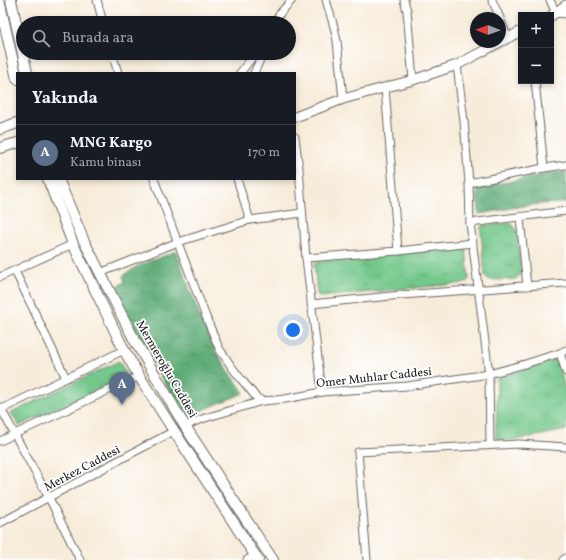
<!DOCTYPE html>
<html lang="tr">
<head>
<meta charset="utf-8">
<style>
	body { margin:0; font-family:Vollkorn,serif; background:#242831; color:#f1f3f6 }
	.controls { position:absolute; right:12px; top:12px; display:grid; overflow:hidden; border-radius:0px; box-shadow:0 2px 6px #0003 }
	.controls button { width:36px; height:36px; display:grid; place-items:center; padding:0; border:0; border-bottom:1px solid #363941; background:#171b24; color:#f1f3f6; font:20px sans-serif }
	.compass { position:absolute; left:470px; top:12px; width:36px; height:36px; border-radius:50%; background:#171b24; box-shadow:0 2px 6px #0003; rotate:271deg }
	.you { position:absolute; left:293px; top:330px; width:14px; height:14px; margin:-10px; border:3px solid #fff; border-radius:50%; background:#1a73e8; box-shadow:0 0 0 6px #1a73e833 }
	.badge { display:grid; place-items:center; width:26px; height:26px; border-radius:50%; background:#1f6fb2; color:#fff; font-size:13px; font-weight:700 }
	.pin { position:absolute; translate:-50% -33px; filter:drop-shadow(0 1px 2px #0008) }
	.pin::after { content:''; position:absolute; top:21px; width:14px; height:12px; background:inherit; clip-path:polygon(0 0,100% 0,50% 100%) }
	.list { margin:0; padding:0; list-style:none }
	h2 { display:flex; justify-content:space-between; align-items:center; height:52px; margin:0; padding:0 16px; font-size:17px }
	h2 small { font-size:13px; font-weight:400; color:#9ea1a6 }
	.list li { display:grid; grid-template-columns:26px 1fr auto; gap:12px; align-items:center; box-sizing:border-box; height:56px; padding:0 16px; border-top:1px solid #363941 }
	.list b { display:block; font-size:15px; white-space:nowrap }
	.list p { margin:0; font-size:13px; white-space:nowrap; color:#9ea1a6 }
	.list em { font-size:13px; font-style:normal; color:#9ea1a6 }
	.icon { flex:none; width:22px; height:22px; fill:none; stroke:currentColor; stroke-width:2; stroke-linecap:round; stroke-linejoin:round }
	.map { position:relative; flex:none; width:566px; height:560px; overflow:hidden }
	.search { position:absolute; background:#171b24; box-shadow:0 2px 6px #0003; left:16px; top:16px; width:280px; height:44px; display:flex; align-items:center; gap:10px; box-sizing:border-box; padding:0 14px; border-radius:22px; color:#9ea1a6; font-size:15px }
	.panel { position:absolute; background:#171b24; box-shadow:0 2px 6px #0003; left:16px; top:72px; width:280px; height:108px; border-radius:0px }
	.map>svg:first-child { display:block }
	.grass { fill:url(#grass-tufts); stroke:#487254 }
	.forest { fill:url(#forest-crowns); stroke:#3e644a }
	.lines { fill:none; stroke-linecap:round; stroke-linejoin:round }
	.minor-casing { stroke:#69655e; stroke-width:9 }
	.tertiary-casing { stroke:#69655e; stroke-width:11 }
	.secondary-casing { stroke:#69655e; stroke-width:12 }
	.minor { stroke:#fff; stroke-width:7 }
	.tertiary { stroke:#fff; stroke-width:9 }
	.secondary { stroke:#fff; stroke-width:10 }
	.labels { text-anchor:middle; stroke-width:3.5; stroke-linejoin:round; paint-order:stroke }
	.street-label { font-size:12px; fill:#1c1c1c; stroke:#fff }
</style>
</head>
<body>
<div class="map">
<svg width="566" height="560" viewBox="0 0 566 560">
	<defs>
		<pattern id="grass-tufts" width="24" height="20" patternUnits="userSpaceOnUse"><rect width="24" height="20" fill="#74c88b"/><path d="M3 7l-1-3M5 7V3M7 7l1-3M15 17l-1-3M17 17v-4M19 17l1-3" fill="none" stroke="#64ab77"/></pattern>
		<pattern id="forest-crowns" width="20" height="18" patternUnits="userSpaceOnUse"><rect width="20" height="18" fill="#5fac77"/><path d="M2 6a3 3 0 1 1 6 0M12 15a3 3 0 1 1 6 0" fill="none" stroke="#4e8b61"/></pattern>
	</defs>
	<rect width="100%" height="100%" fill="#fff"/>
	<filter id="ink" filterUnits="userSpaceOnUse"><feTurbulence type="fractalNoise" baseFrequency=".025" numOctaves="2"/><feDisplacementMap in="SourceGraphic" scale="8" xChannelSelector="R" yChannelSelector="G"/><feConvolveMatrix kernelMatrix="1 2 1 2 8 2 1 2 1" color-interpolation-filters="sRGB"/></filter>
	<filter id="wash" filterUnits="userSpaceOnUse"><feTurbulence type="fractalNoise" baseFrequency=".012" numOctaves="4" result="noise"/><feDisplacementMap in="SourceGraphic" scale="16" xChannelSelector="R" yChannelSelector="G"/><feGaussianBlur stdDeviation="0.9" result="paint"/><feColorMatrix in="noise" values="0 0 0 0 0 0 0 0 0 0 0 0 0 0 0 0 0 1.4 0 .05"/><feComposite in="paint" operator="in"/></filter>
	<g filter="url(#wash)">
		<rect width="100%" height="100%" fill="#f7ecda"/>
		<g class="grass">
			<polygon points="509,223 513,225 517,232 521,272 516,279 495,280 488,279 485,276 481,230 481,227 485,225"/>
			<polygon points="464,247 466,249 469,279 466,283 319,297 317,294 314,264 316,262"/>
			<polygon points="557,359 566,393 566,430 521,439 498,441 496,437 497,378"/>
			<polygon points="119,361 126,374 123,378 19,426 11,413"/>
		</g>
		<g class="forest">
			<path d="M 566,172 L 566,202 C 555,204 543,203 532,205 C 514,207 497,211 479,214 L 477,188 L 552,173 Z"/>
			<path d="M 176,251 L 200,317 L 217,353 L 244,393 L 186,417 C 159,376 135,333 112,289 L 125,282 L 123,276 L 136,267 Z"/>
		</g>
	</g>
	<g filter="url(#ink)">
		<g class="lines">
			<defs>
				<g id="minor">
					<polyline points="97,0 103,23"/>
					<polyline points="326,0 334,27 337,41 343,99"/>
					<polyline points="404,0 407,11 413,80"/>
					<polyline points="492,0 500,18"/>
					<polyline points="550,0 556,13 566,14"/>
					<polyline points="500,19 508,38"/>
					<polyline points="274,23 281,12 292,0"/>
					<polyline points="112,53 118,73"/>
					<polyline points="457,65 464,121 469,183 470,223 489,374 490,445"/>
					<polyline points="240,73 251,59 255,53"/>
					<polyline points="254,73 263,53"/>
					<polyline points="535,81 544,168"/>
					<polyline points="385,88 398,251 473,243"/>
					<polyline points="295,137 299,169 306,258 322,392"/>
					<polyline points="154,179 206,317 219,348 231,366 241,379 256,397 262,401"/>
					<polyline points="237,179 250,220"/>
					<polyline points="469,183 544,168 566,165"/>
					<polyline points="520,218 527,286"/>
					<polyline points="470,223 566,211"/>
					<polyline points="306,258 398,251"/>
					<polyline points="15,271 66,378"/>
					<polyline points="100,273 178,242 250,220 302,213"/>
					<polyline points="0,277 73,244"/>
					<polyline points="311,304 401,295 566,283"/>
					<polyline points="560,353 566,372"/>
					<polyline points="0,407 49,498 80,560"/>
					<polyline points="0,410 124,350"/>
					<polyline points="185,427 194,422 205,418 262,401 285,399 322,392 407,386 489,374 525,364 560,353 566,350"/>
					<polyline points="0,441 139,376"/>
					<polyline points="0,523 174,431"/>
					<polyline points="247,560 255,556"/>
					<polyline points="367,560 358,452 519,444 566,447"/>
					<polyline points="563,560 566,558"/>
				</g>
				<g id="tertiary">
					<polyline points="551,16 566,5"/>
					<polyline points="295,117 343,99 413,80 457,65 521,31"/>
				</g>
				<g id="secondary">
					<polyline points="11,0 27,73"/>
					<polyline points="0,4 17,79"/>
					<polyline points="0,129 17,123"/>
					<polyline points="0,148 17,143"/>
					<polyline points="48,179 73,244 124,350 139,376 174,431 258,560"/>
					<polyline points="58,179 83,239 134,339 183,423 247,521 273,560"/>
				</g>
			</defs>
			<use href="#minor" class="minor-casing"/>
			<use href="#tertiary" class="tertiary-casing"/>
			<use href="#secondary" class="secondary-casing"/>
			<use href="#minor" class="minor"/>
			<use href="#tertiary" class="tertiary"/>
			<use href="#secondary" class="secondary"/>
		</g>
	</g>
	<g class="labels">
		<g class="street-label">
			<text transform="translate(167 369) rotate(60)" y="4">Mermeroğlu Caddesi</text>
			<text transform="translate(374 377) rotate(-6)" y="4">Omer Muhlar Caddesi</text>
			<text transform="translate(82 468) rotate(-28)" y="4">Merkez Caddesi</text>
		</g>
	</g>
</svg>
<div class="controls">
<button>+</button>
<button>−</button>
</div>
<svg class="compass" viewBox="-18 -18 36 36"><path d="M0-13l5 13h-10z" fill="#e53935"/><path d="M0 13l5-13h-10z" fill="#9ea1a6"/></svg>
<div class="you"></div>
<div class="pin badge" style="left:122px;top:405px;background:#5c6f8a">A</div>
<div class="search"><svg class="icon" aria-label="search" viewBox="0 0 24 24"><circle cx="10" cy="10" r="6"/><path d="M15 15l6 6"/></svg>Burada ara</div>
<section class="panel">
<h2>Yakında<small></small></h2>
<ul class="list">
<li><span class="badge" style="background:#5c6f8a">A</span><div><b>MNG Kargo</b><p>Kamu binası</p></div><em>170 m</em></li>
</ul>
</section>
</div>
</body>
</html>
